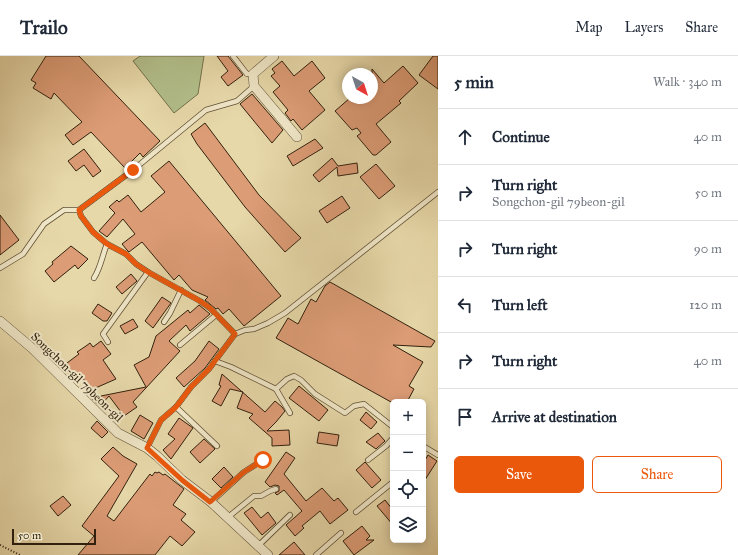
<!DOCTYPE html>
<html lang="en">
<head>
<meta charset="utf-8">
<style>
	body { margin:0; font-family:"IM FELL Great Primer",serif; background:#f2f2f3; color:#1f2937 }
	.controls { position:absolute; right:12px; bottom:12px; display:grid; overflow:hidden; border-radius:6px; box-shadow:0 2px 10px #0003 }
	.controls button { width:36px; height:36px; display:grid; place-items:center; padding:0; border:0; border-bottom:1px solid #e0e1e3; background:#fff; color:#1f2937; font:20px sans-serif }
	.compass { position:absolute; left:342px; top:12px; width:36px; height:36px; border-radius:50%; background:#fff; box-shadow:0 2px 10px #0003; rotate:141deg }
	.scale { position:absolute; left:12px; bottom:10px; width:84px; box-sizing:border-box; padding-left:4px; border:2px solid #32210e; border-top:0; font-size:11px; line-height:14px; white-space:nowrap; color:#32210e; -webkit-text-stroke:3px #efe6c7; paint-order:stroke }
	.stop { position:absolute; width:12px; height:12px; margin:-9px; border:3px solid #ea580c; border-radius:50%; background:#fff }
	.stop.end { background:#ea580c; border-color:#fff; box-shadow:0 1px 4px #0008 }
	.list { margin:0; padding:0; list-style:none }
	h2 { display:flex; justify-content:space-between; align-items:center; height:52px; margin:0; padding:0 16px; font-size:17px }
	h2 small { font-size:13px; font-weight:400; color:#747a83 }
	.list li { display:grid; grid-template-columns:26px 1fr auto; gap:12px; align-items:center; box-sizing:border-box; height:56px; padding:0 16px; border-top:1px solid #e0e1e3 }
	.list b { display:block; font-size:15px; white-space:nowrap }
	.list p { margin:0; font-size:13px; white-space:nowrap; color:#747a83 }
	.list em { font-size:13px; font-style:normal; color:#747a83 }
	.actions { display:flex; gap:8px; padding:12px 16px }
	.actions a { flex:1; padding:9px 0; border:1px solid #ea580c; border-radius:6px; text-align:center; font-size:14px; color:#ea580c }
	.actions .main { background:#ea580c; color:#fff }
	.icon { flex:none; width:22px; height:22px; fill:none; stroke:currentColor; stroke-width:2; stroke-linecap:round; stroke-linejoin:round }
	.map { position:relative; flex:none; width:438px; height:499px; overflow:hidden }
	header { display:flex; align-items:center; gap:24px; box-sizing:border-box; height:56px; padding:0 20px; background:#fff; border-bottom:1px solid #e0e1e3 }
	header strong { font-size:19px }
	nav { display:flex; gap:22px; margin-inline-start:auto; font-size:14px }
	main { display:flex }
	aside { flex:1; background:#fff }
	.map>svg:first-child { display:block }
	.green { fill:#b2bf8b; stroke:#72704c }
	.building { fill:#dc9c76; stroke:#32210e }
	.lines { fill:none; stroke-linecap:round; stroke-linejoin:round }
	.service-casing { stroke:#5f4f35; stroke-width:6 }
	.minor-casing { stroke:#5f4f35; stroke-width:10 }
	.path { stroke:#32210e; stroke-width:2; stroke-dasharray:1 2; stroke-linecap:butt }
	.service { stroke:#efe6c7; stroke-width:4.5 }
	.minor { stroke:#efe6c7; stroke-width:9 }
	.route { stroke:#ea580c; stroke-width:5 }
	.labels { text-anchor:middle; stroke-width:4; stroke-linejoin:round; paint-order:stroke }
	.street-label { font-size:12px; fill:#32210e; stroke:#efe6c7 }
</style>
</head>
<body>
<header>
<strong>Trailo</strong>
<nav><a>Map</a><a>Layers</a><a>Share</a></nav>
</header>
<main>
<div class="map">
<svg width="438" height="499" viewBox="0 0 438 499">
	<rect width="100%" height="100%" fill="#e7d8a9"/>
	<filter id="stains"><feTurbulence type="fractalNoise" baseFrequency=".005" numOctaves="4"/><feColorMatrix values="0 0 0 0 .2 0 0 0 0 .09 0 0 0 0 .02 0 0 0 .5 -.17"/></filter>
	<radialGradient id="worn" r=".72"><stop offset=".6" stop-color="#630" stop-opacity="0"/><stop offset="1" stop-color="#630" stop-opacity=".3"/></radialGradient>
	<polygon class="green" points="140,0 204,0 198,38 174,57 133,5"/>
	<g class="building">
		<polygon points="46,0 79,0 160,85 143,101 140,97 125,112 91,76 73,89 65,79 82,66 54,37 51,43 33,32 36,27 31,24"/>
		<polygon points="217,0 228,0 243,19 228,30 221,21 228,15"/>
		<polygon points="433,0 438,0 438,33 419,19"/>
		<polygon points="282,5 294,20 312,5 325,22 309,35 325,54 302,74 293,63 291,65 285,57 288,54 273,36 280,30 271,20 275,17 272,13"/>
		<polygon points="403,10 418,27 399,45 401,47 376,68 391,86 376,99 373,99 357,80 361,77 357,72 352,74 335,55 350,42 372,42 372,13 384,27"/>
		<polygon points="252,38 283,74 272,87 240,48"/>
		<polygon points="205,67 259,139 301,182 285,196 245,151 197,88 191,78"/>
		<polygon points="315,83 323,92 293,110 287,100"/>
		<polygon points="84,93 101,115 93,121 84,109 76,115 68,105"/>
		<polygon points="332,102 338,110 357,107 358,117 338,120 337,111 319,126 313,119"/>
		<polygon points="169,105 281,240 244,270 229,253 223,258 218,252 216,253 205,244 208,241 192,234 179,219 174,224 142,186 129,196 127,194 122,188 135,178 123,163 107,181 99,175 115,157 109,151 117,144 119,146 128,139 141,156 165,136 151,120"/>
		<polygon points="376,108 395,130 379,143 360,121"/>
		<polygon points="342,140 350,152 327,167 319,155"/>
		<polygon points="0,159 19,184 0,199"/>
		<polygon points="71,190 88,203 78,213 75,209 54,226 45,215 53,208 52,206"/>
		<polygon points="131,218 137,225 122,238 116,231"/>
		<polygon points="330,226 435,285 431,291 393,289 423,306 409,330 414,333 407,346 391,346 276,282 288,262 298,268 311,243 316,246 325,230"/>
		<polygon points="162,241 171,247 153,272 145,265"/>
		<polygon points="98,248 112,257 107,265 103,265 92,257"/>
		<polygon points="199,249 210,258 190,275 186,269 169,285 180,295 133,346 137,351 124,360 109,340 100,350 91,342 146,331 134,309 149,301 156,280 188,254 190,257"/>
		<polygon points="133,263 138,271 125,278 120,270"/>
		<polygon points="101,285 111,298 103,304 116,323 91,334 82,321 75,326 63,310 79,298 77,296 86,290 90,287 93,291"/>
		<polygon points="209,285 219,293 205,312 184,331 176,322 195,305"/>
		<polygon points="222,318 265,356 275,345 282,351 285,355 276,366 267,375 289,374 290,389 272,390 272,382 249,362 253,358 237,352 243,336 230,333 221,350 212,345 221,330 219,329"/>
		<polygon points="299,330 328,354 319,365 289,342"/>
		<polygon points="366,356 377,366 371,373 360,364"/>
		<polygon points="140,359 153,367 144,383 131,375"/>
		<polygon points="179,362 193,372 171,403 163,394 175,383 168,378"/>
		<polygon points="97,365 108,376 102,382 91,372"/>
		<polygon points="319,376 339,379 337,390 317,387"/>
		<polygon points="378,377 385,385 376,393 366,386"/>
		<polygon points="204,383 215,393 200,407 190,396"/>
		<polygon points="113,391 123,400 137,408 107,460 114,465 150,418 152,420 155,416 157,417 159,416 163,419 165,418 184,433 173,449 186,458 181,464 195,476 182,490 170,480 155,499 78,499 94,480 82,470 119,420 101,403"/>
		<polygon points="286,396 295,402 284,418 306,445 322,432 334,445 338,442 348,454 330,468 320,455 302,470 304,472 295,480 286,469 302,455 284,434 277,439 275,437 279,435 279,430 275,429 270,431 265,426"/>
		<polygon points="428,399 437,405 423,427 423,408"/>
		<polygon points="365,406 381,424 372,432 356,414"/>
		<polygon points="224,411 233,421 221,432 212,423"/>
		<polygon points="63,440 71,449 58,460 50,450"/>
		<polygon points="385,444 393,454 393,469 377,450"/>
		<polygon points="252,451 261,462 268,456 276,467 262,479 244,457"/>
		<polygon points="362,470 370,480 366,484 374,484 354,499 343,485"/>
		<polygon points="294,486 305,499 279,499"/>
	</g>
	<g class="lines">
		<defs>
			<g id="service">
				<polyline points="233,0 247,18 253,18"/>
				<polyline points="79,154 81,160 93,176 107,188 126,198 136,208 148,216 200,245 210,252 235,278"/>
				<polyline points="0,212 23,198 44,168 64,154 79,154 133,114 206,54 237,45 254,30"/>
				<path d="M 94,222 C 101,211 102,200 107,188"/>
				<polyline points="164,266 170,257 181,234"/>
				<polyline points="108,286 103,278 148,216"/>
				<polyline points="180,289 216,259"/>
				<polyline points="215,305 231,311 276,333 287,323 294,320 301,324 315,338 345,357 354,350 364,348 393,371"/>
				<polyline points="276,333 290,357"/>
				<polyline points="176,351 217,390"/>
				<polyline points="423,390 438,399"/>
				<polyline points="147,392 161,364 176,351 191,331 209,313 235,278 245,274 254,273 268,267 285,257 438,136"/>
				<polyline points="368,404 386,390 393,382"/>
				<polyline points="211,446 244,416 263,404"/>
				<polyline points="356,456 393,426"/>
				<polyline points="227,462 254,440 261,440 270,435 276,433"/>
				<polyline points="258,490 290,459"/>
				<polyline points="316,499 341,477"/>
			</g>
			<g id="minor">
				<polyline points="274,0 253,18 254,30 297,81"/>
				<polyline points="0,265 33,293 118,377 147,392 157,400 182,424 211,446 268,499"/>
			</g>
		</defs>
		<use href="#service" class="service-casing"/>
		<use href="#minor" class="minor-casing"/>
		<polyline class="path" points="0,489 20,499"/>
		<use href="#service" class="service"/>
		<use href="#minor" class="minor"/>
	</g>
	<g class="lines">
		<polyline class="route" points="133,114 79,154 81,160 93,176 107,188 126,198 136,208 148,216 200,245 210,252 235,278 209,313 191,331 176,351 161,364 147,392 182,424 210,446 244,416 263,404"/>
	</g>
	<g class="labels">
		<g class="street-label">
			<text transform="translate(77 321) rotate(44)" y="4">Songchon-gil 79beon-gil</text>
		</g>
	</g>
	<rect width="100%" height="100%" filter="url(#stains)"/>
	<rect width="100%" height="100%" fill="url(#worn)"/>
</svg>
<div class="controls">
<button>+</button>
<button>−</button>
<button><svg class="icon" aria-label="locate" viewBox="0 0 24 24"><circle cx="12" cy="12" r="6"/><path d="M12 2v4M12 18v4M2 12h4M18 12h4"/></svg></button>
<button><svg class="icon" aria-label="layers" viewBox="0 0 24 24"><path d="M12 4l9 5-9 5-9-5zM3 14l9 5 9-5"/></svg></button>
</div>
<svg class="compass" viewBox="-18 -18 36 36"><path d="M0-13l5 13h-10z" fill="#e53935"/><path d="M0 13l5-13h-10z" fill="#747a83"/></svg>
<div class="scale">50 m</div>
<div class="stop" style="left:263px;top:404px"></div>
<div class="stop end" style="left:133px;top:114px"></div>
</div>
<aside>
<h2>5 min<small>Walk · 340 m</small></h2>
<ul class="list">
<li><svg class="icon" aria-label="ahead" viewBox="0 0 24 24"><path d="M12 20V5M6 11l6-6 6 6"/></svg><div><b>Continue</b></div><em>40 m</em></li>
<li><svg class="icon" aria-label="right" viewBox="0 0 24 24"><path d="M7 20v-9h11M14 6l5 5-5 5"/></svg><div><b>Turn right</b><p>Songchon-gil 79beon-gil</p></div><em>50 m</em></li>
<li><svg class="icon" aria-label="right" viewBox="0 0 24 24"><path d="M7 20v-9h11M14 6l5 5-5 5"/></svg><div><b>Turn right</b></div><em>90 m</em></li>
<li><svg class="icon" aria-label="left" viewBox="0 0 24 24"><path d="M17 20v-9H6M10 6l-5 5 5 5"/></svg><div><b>Turn left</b></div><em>120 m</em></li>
<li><svg class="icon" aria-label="right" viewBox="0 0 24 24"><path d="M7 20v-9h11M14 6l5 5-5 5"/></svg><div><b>Turn right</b></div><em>40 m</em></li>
<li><svg class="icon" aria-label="arrive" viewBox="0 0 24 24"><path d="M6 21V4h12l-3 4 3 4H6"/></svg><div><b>Arrive at destination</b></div></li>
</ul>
<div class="actions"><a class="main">Save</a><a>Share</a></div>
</aside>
</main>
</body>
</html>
